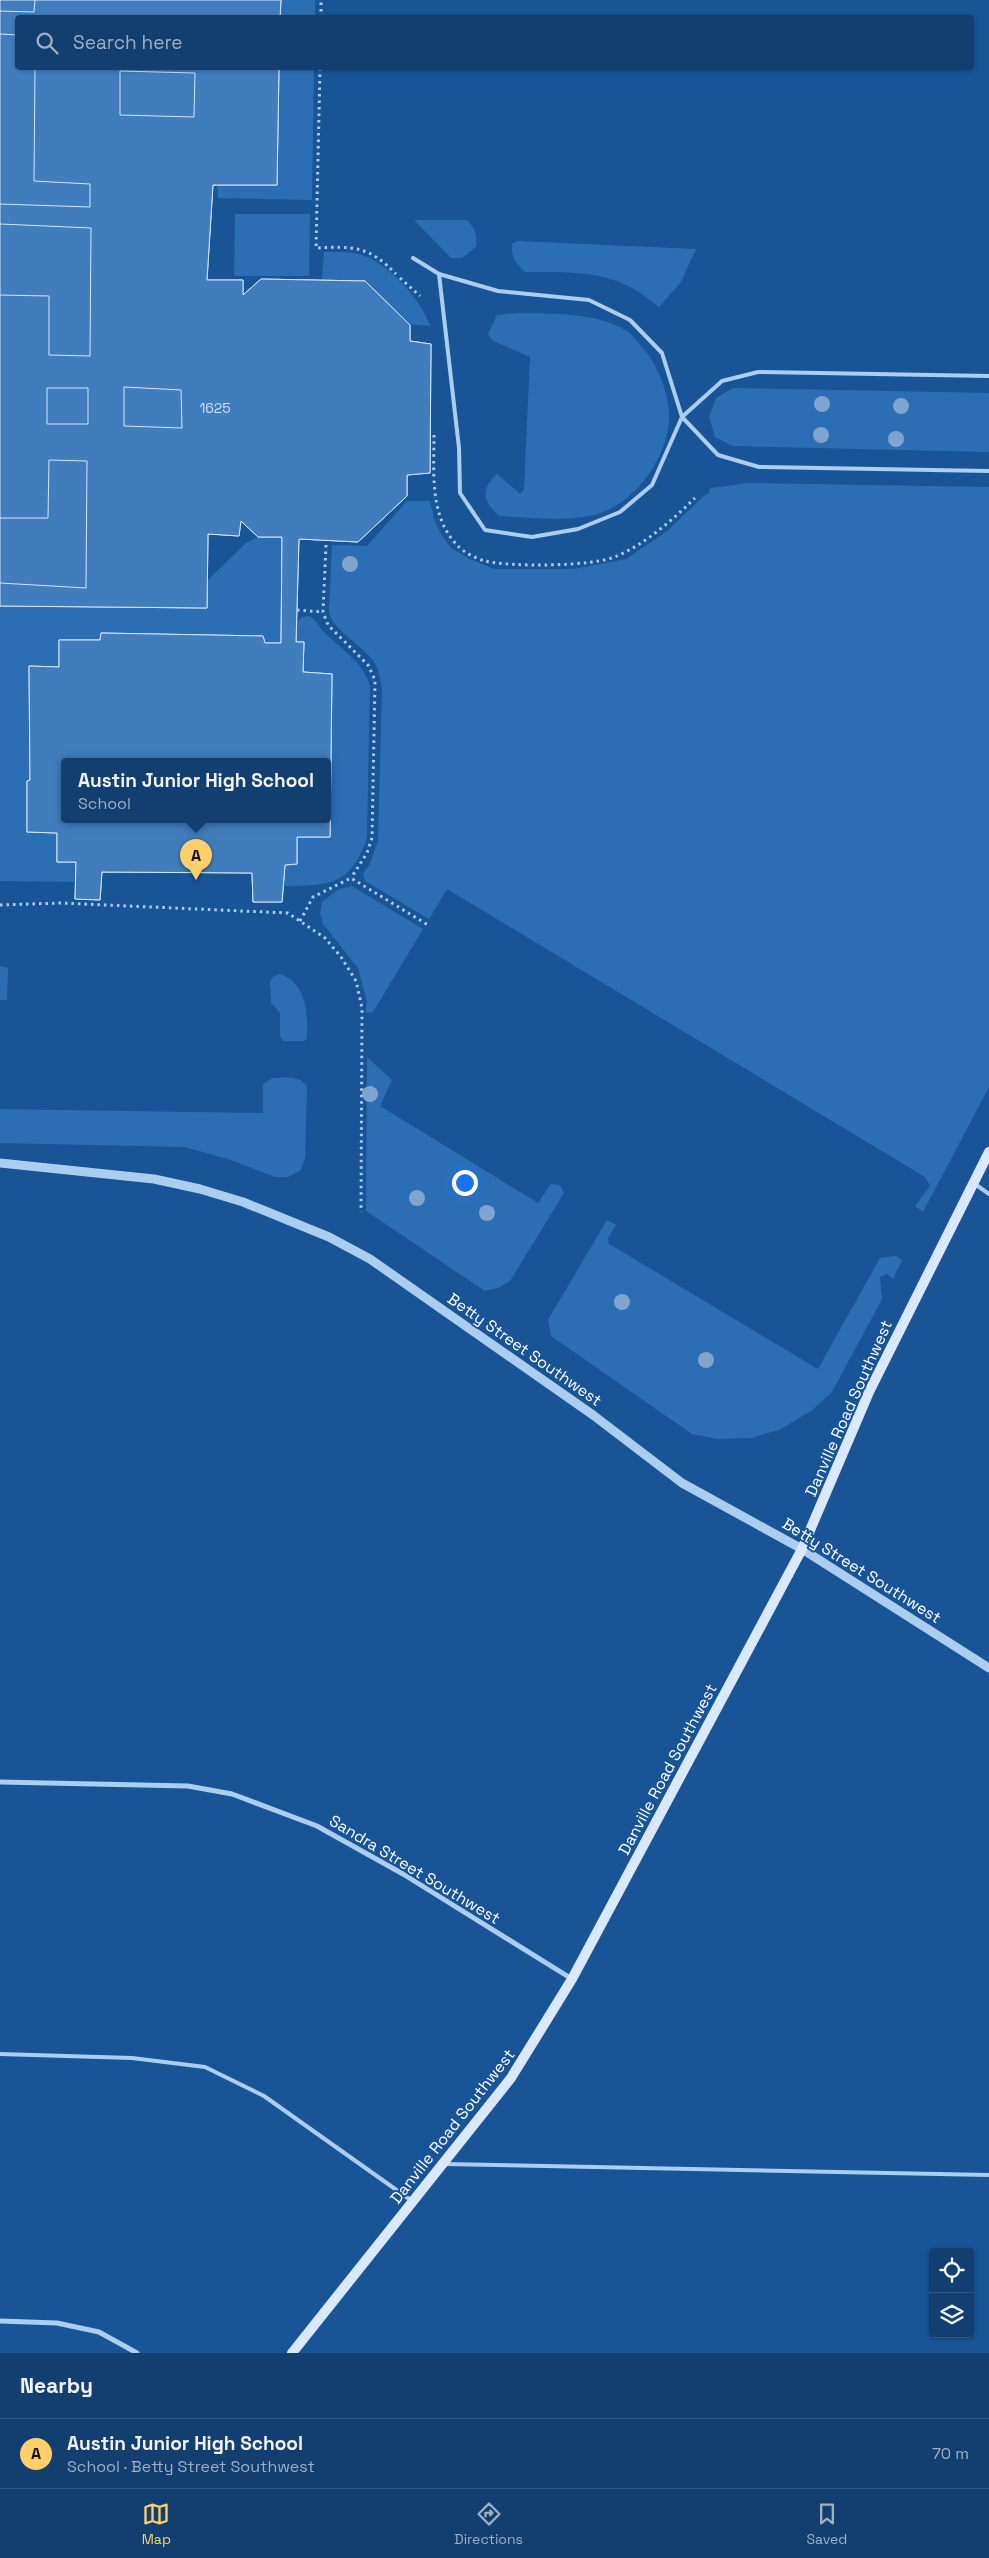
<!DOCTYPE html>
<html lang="en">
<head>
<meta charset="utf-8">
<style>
	body { margin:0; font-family:"Space Grotesk",sans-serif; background:#204a78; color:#f1f3f6 }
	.controls { position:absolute; right:15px; bottom:15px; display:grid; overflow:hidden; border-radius:5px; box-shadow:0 1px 4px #0004 }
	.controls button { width:45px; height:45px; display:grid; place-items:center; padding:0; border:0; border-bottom:1px solid #325883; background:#133f70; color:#f1f3f6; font:25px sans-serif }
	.you { position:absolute; left:464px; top:1182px; width:18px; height:18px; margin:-12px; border:4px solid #fff; border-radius:50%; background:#1a73e8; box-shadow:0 0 0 8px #1a73e833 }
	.badge { display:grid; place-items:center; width:32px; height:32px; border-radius:50%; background:#ffcf6a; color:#111; font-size:16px; font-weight:700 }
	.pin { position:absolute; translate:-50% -41px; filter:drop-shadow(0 1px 2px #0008) }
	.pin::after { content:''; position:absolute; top:26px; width:18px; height:15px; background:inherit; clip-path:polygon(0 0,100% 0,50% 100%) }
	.popup { position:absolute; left:61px; top:758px; width:270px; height:65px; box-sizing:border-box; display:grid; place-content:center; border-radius:5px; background:#133f70; filter:drop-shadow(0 1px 4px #0005); font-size:16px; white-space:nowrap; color:#9dafc3 }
	.popup b { font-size:19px; color:#f1f3f6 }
	.popup::after { content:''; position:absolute; left:50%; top:100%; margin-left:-10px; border:10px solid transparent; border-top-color:#133f70 }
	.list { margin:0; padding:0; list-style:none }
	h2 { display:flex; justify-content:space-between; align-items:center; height:65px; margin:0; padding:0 20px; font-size:21px }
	h2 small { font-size:16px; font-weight:400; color:#9dafc3 }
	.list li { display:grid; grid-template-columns:32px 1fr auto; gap:15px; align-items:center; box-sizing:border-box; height:70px; padding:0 20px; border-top:1px solid #325883 }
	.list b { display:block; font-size:19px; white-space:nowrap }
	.list p { margin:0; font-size:16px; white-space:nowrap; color:#9dafc3 }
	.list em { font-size:16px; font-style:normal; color:#9dafc3 }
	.icon { flex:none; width:28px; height:28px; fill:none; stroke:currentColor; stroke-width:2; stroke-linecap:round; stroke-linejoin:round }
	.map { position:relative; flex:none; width:989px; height:2353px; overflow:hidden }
	.search { position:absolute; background:#133f70; box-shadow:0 1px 4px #0004; left:15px; right:15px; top:15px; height:55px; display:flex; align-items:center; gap:12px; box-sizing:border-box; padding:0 18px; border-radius:5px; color:#9dafc3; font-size:19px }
	.sheet { height:135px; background:#133f70 }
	nav { display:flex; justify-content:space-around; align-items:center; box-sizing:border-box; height:70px; border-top:1px solid #325883; background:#133f70; font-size:14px; color:#9dafc3 }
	nav a { display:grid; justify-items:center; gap:2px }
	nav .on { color:#ffcf6a }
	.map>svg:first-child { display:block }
	.green { fill:#2c6eb4 }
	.building { fill:#417dbd; stroke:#d2e6fb; fill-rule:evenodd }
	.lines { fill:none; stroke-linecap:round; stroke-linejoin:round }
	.path { stroke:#abcdf0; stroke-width:3; stroke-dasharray:2.5 4; stroke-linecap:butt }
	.service { stroke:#abcdf0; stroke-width:4 }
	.minor { stroke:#abcdf0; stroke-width:5 }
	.tertiary { stroke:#abcdf0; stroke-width:9 }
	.secondary { stroke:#d9e9fb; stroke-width:10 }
	.tree { fill:#7fa4ce }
	.labels { text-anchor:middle; stroke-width:4; stroke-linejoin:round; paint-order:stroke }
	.number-label { font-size:14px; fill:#d0deee }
	.street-label { font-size:16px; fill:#fff; stroke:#195496 }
</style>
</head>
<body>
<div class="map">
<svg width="989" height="2353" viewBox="0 0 989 2353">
	<rect width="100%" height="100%" fill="#195496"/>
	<g class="green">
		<polygon points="281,0 315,0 315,17 280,18"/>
		<polygon points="279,68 314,68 312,200 218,198 217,185 277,185"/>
		<polygon points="235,214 310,214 309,276 234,276"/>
		<path d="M 414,220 L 467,220 C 475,229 477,234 476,247 L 462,258 L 451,258 Z"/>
		<path d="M 517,241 L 696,249 L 681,282 L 659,307 C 650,300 640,292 630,287 C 599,270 559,272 525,272 C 516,263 511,257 512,244 Z"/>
		<path d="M 324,252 C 336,252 351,251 362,255 C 389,264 421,299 430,326 L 409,324 L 365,281 L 322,280 Z"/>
		<path d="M 518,313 C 553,314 595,312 625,330 C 632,333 636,341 641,346 C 661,368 674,404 667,434 C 659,469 630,506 594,515 C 564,522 530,517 499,516 C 484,502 479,490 497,474 L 520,494 L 524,490 L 530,357 L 493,341 L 488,334 L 497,315 Z"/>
		<polygon points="733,388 989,393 989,452 733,446 715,437 709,417 716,398"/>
		<path d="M 749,483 L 989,487 L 989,1087 L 923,1212 L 915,1206 L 930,1186 L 925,1177 L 447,889 L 429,919 L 365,881 L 363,874 L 370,864 L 378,840 L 382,689 C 380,678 379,668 372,659 C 359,643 333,630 329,612 L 332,545 L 367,546 L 407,501 L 430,501 L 434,519 L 441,534 L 451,548 L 470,559 L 494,569 L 574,569 L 626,559 L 667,531 L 704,496 L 709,493 L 710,488 Z"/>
		<polygon points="258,537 282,537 281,643 101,633 100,640 59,667 29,666 30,780 27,782 27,832 57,833 57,862 76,862 76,882 0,881 0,606 207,608 207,581 246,543"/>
		<path d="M 309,616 C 316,619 317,624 322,630 C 339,648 363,661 370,686 L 367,838 C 350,887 329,885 283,886 L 285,865 L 297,864 L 297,837 L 330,836 L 332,674 L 303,672 L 304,642 L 296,642 L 297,622 L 302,617 Z"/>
		<polygon points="352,886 423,929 373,1012 365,1013 367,1002 358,968 323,924 320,913 322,902 339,889"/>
		<polygon points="0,966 8,968 7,1000 0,1000"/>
		<path d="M 280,974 C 307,983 308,1014 307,1038 L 304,1041 L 283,1041 L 280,1036 L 280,1013 L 271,1003 L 270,981 L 274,976 Z"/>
		<polygon points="367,1057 392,1080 380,1106 538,1203 551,1184 560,1185 564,1193 510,1281 498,1288 485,1291 366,1211"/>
		<path d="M 272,1078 C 284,1078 300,1074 307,1087 L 305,1158 L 301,1170 L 288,1177 L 275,1177 L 228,1159 L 184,1147 L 0,1143 L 0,1109 L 263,1113 L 263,1084 Z"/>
		<polygon points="607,1220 616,1225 608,1238 609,1244 818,1369 880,1258 896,1256 902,1260 893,1279 887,1274 880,1277 882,1299 832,1392 811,1411 779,1430 751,1438 718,1439 692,1434 551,1336 548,1320"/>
	</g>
	<g class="building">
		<path d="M 0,0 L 281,0 L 280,18 L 18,18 L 18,68 L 279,68 L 277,185 L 213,185 L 207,280 L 243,280 L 243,295 L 261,279 L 365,281 L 410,325 L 410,341 L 431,344 L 430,473 L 407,475 L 407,496 L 358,542 L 299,539 L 296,642 L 304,642 L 303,672 L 332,674 L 330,837 L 297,837 L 297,864 L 285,865 L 282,902 L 253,902 L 252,873 L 102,872 L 100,900 L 75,899 L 76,862 L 57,862 L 57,833 L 27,832 L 27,781 L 30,780 L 29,666 L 59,667 L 59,640 L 100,640 L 101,633 L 263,636 L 265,643 L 281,643 L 282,537 L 258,537 L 241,521 L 239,536 L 208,534 L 207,608 L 0,606 ZM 65,761 L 327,761 L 327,819 L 65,819 Z"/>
		<polygon points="35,0 281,0 280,18 18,18 18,35 0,34 0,11 34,12"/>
		<path d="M 35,68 L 279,68 L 277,185 L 213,185 L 207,280 L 243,280 L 243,295 L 261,279 L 365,281 L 410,325 L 410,341 L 431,344 L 430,473 L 407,475 L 407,496 L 358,542 L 299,539 L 296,642 L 304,642 L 303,672 L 332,674 L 330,837 L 297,837 L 297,864 L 285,865 L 282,902 L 253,902 L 252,873 L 102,872 L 100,900 L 75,899 L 76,862 L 57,862 L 57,833 L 27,832 L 27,781 L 30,780 L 29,666 L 59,667 L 59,640 L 100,640 L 101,633 L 263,636 L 265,643 L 281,643 L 282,537 L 258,537 L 241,521 L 239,536 L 208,534 L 207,608 L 0,606 L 0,583 L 86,588 L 87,461 L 49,460 L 48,518 L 0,518 L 0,295 L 49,296 L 49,355 L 90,356 L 91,228 L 0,224 L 0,204 L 90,207 L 90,184 L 34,181 ZM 120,71 L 195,73 L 194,117 L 120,115 ZM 124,387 L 181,390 L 182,428 L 124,426 ZM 47,388 L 88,388 L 88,424 L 47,424 ZM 65,761 L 327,761 L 327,819 L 65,819 Z"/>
	</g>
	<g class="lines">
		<g class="path">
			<polyline points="321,18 321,0"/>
			<path d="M 320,68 L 316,248 C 353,246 369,246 396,274"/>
			<polyline points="400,278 420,296"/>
			<path d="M 434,435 C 434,472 429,517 458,546 C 463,552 477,559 485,561 C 509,567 594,567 617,556 C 648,542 671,521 695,498"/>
			<polyline points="326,545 323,612 328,625 368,665 375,680 372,838 367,853 351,878"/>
			<polyline points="297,610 323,612"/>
			<polyline points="0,905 60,903 288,913 325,938 341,957 356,981 362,1008 361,1212"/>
			<polyline points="300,921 313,897 351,878 428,925"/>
		</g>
		<g class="service">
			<polyline points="413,258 439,274 498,291 589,300 630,320 662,353 682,417 718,455 759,467 989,471"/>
			<polyline points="439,274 459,448 460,493 485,530 532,537 578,529 620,512 652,485 682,417 722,381 758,372 989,376"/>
			<polyline points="975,1184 989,1194"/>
			<polyline points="0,2054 132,2058 205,2067 264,2096 412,2201"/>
			<polyline points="444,2164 989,2175"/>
		</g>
		<g class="minor">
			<polyline points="0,1782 188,1786 232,1794 317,1826 403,1874 572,1979"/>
			<polyline points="0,2321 57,2323 99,2332 137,2353"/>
		</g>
		<polyline class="tertiary" points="0,1163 154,1179 200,1189 243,1202 329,1237 370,1259 593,1415 682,1483 802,1549 989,1668"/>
		<polyline class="secondary" points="292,2353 511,2078 572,1979 802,1549 869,1392 989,1152"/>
	</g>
	<g class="tree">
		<circle cx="822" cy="404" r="8"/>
		<circle cx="901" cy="406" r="8"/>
		<circle cx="821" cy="435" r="8"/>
		<circle cx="896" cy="439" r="8"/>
		<circle cx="350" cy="564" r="8"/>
		<circle cx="370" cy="1094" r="8"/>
		<circle cx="417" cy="1198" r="8"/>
		<circle cx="487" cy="1213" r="8"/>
		<circle cx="622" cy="1302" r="8"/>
		<circle cx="706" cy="1360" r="8"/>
	</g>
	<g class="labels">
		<g class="number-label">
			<text x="215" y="413">1625</text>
		</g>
		<g class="street-label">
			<text transform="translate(525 1349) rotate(35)" y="6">Betty Street Southwest</text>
			<text transform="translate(848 1408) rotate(-66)" y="6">Danville Road Southwest</text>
			<text transform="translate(862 1570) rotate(32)" y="6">Betty Street Southwest</text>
			<text transform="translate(667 1769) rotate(-62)" y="6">Danville Road Southwest</text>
			<text transform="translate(415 1869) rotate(31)" y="6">Sandra Street Southwest</text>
			<text transform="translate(452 2126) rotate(-52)" y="6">Danville Road Southwest</text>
		</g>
	</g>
</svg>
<div class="controls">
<button><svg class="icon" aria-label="locate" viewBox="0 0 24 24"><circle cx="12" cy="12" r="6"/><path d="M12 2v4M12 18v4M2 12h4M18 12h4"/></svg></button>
<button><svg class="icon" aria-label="layers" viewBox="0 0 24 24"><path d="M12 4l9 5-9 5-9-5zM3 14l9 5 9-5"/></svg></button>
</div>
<div class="you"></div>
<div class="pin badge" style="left:196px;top:880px">A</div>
<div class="popup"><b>Austin Junior High School</b>School</div>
<div class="search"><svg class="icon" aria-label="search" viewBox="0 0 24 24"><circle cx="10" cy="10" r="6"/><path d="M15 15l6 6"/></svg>Search here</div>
</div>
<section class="sheet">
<h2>Nearby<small></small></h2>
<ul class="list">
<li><span class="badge">A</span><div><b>Austin Junior High School</b><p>School · Betty Street Southwest</p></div><em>70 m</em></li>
</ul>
</section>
<nav>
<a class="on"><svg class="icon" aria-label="map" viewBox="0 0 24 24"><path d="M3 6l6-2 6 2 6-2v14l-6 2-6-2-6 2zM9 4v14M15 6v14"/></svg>Map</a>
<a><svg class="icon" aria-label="directions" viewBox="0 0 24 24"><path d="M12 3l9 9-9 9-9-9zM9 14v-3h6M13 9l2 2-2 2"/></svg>Directions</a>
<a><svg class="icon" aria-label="saved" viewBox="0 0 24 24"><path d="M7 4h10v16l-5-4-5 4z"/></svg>Saved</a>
</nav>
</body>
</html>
